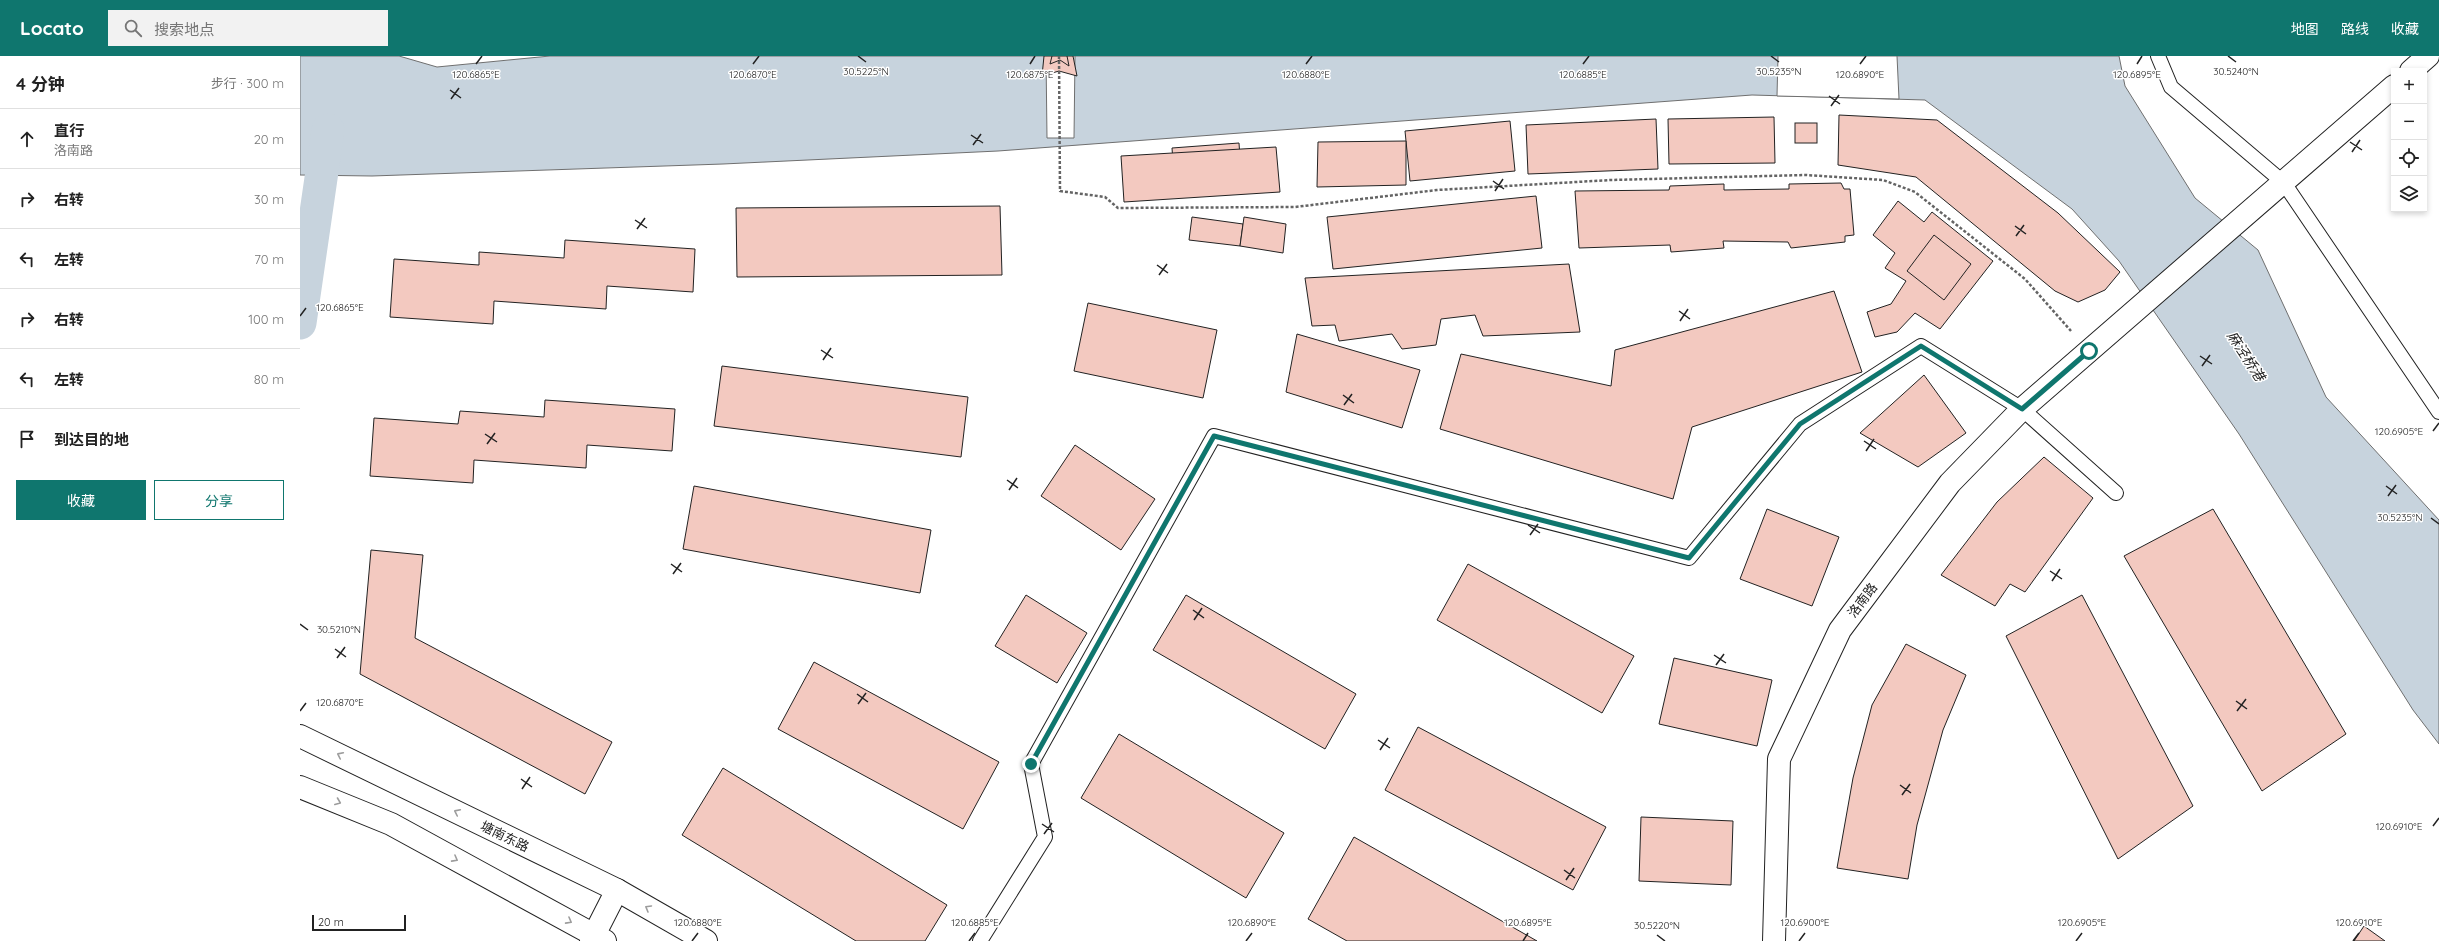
<!DOCTYPE html>
<html lang="zh">
<head>
<meta charset="utf-8">
<style>
	body { margin:0; font-family:Quicksand,"Noto Sans SC",sans-serif; background:#f2f2f2; color:#222 }
	.controls { position:absolute; right:12px; top:12px; display:grid; overflow:hidden; border-radius:0px; box-shadow:0 2px 6px #0003 }
	.controls button { width:36px; height:36px; display:grid; place-items:center; padding:0; border:0; border-bottom:1px solid #e0e0e0; background:#fff; color:#222; font:20px sans-serif }
	.scale { position:absolute; left:12px; bottom:10px; width:94px; box-sizing:border-box; padding-left:4px; border:2px solid #222; border-top:0; font-size:11px; line-height:14px; white-space:nowrap; color:#222; -webkit-text-stroke:3px #fff; paint-order:stroke }
	.stop { position:absolute; width:12px; height:12px; margin:-9px; border:3px solid #0f766e; border-radius:50%; background:#fff }
	.stop.end { background:#0f766e; border-color:#fff; box-shadow:0 1px 4px #0008 }
	.list { margin:0; padding:0; list-style:none }
	h2 { display:flex; justify-content:space-between; align-items:center; height:52px; margin:0; padding:0 16px; font-size:17px }
	h2 small { font-size:13px; font-weight:400; color:#767676 }
	.list li { display:grid; grid-template-columns:26px 1fr auto; gap:12px; align-items:center; box-sizing:border-box; height:60px; padding:0 16px; border-top:1px solid #e0e0e0 }
	.list b { display:block; font-size:15px; white-space:nowrap }
	.list p { margin:0; font-size:13px; white-space:nowrap; color:#767676 }
	.list em { font-size:13px; font-style:normal; color:#767676 }
	.actions { display:flex; gap:8px; padding:12px 16px }
	.actions a { flex:1; padding:9px 0; border:1px solid #0f766e; border-radius:0px; text-align:center; font-size:14px; color:#0f766e }
	.actions .main { background:#0f766e; color:#fff }
	.icon { flex:none; width:22px; height:22px; fill:none; stroke:currentColor; stroke-width:2; stroke-linecap:round; stroke-linejoin:round }
	.map { position:relative; flex:none; width:2139px; height:885px; overflow:hidden }
	header { display:flex; align-items:center; gap:24px; box-sizing:border-box; height:56px; padding:0 20px; background:#0f766e; color:#fff }
	header strong { font-size:19px }
	nav { display:flex; gap:22px; margin-inline-start:auto; font-size:14px }
	.search { width:280px; height:36px; background:#f2f2f2; display:flex; align-items:center; gap:10px; box-sizing:border-box; padding:0 14px; border-radius:0px; color:#767676; font-size:15px }
	main { display:flex }
	aside { flex:1; background:#fff }
	.map>svg:first-child { display:block }
	.water { fill:#c7d3dd; stroke:#6f6f6f }
	.pier { fill:#fff; stroke:#6f6f6f }
	.lines { fill:none; stroke-linecap:round; stroke-linejoin:round }
	.canal { stroke:#c7d3dd; stroke-width:33 }
	.building { fill:#f3c9c0; stroke:#222 }
	.lane-casing { stroke:#222; stroke-width:16 }
	.street-casing { stroke:#222; stroke-width:24 }
	.secondary-casing { stroke:#222; stroke-width:24 }
	.path { stroke:#646464; stroke-width:2.5; stroke-dasharray:3 2; stroke-linecap:butt }
	.lane { stroke:#fff; stroke-width:14 }
	.street { stroke:#fff; stroke-width:22 }
	.secondary { stroke:#fff; stroke-width:22 }
	.oneway { stroke:#9c9c9c }
	.route { stroke:#0f766e; stroke-width:5 }
	.ticks { fill:none; stroke:#222; stroke-width:1.5 }
	.labels { text-anchor:middle; stroke-width:3; stroke-linejoin:round; paint-order:stroke }
	.street-label { font-size:13px; fill:#222; stroke:#fff }
	.water-label { font-size:14px; font-style:italic; fill:#222; stroke:#fff }
	.ticks-label { font-size:10px; text-anchor:middle; fill:#222; stroke:#fff; stroke-width:3; stroke-linejoin:round; paint-order:stroke }
</style>
</head>
<body>
<header>
<strong>Locato</strong>
<div class="search"><svg class="icon" aria-label="search" viewBox="0 0 24 24"><circle cx="10" cy="10" r="6"/><path d="M15 15l6 6"/></svg>搜索地点</div>
<nav><a>地图</a><a>路线</a><a>收藏</a></nav>
</header>
<main>
<aside>
<h2>4 分钟<small>步行 · 300 m</small></h2>
<ul class="list">
<li><svg class="icon" aria-label="ahead" viewBox="0 0 24 24"><path d="M12 20V5M6 11l6-6 6 6"/></svg><div><b>直行</b><p>洛南路</p></div><em>20 m</em></li>
<li><svg class="icon" aria-label="right" viewBox="0 0 24 24"><path d="M7 20v-9h11M14 6l5 5-5 5"/></svg><div><b>右转</b></div><em>30 m</em></li>
<li><svg class="icon" aria-label="left" viewBox="0 0 24 24"><path d="M17 20v-9H6M10 6l-5 5 5 5"/></svg><div><b>左转</b></div><em>70 m</em></li>
<li><svg class="icon" aria-label="right" viewBox="0 0 24 24"><path d="M7 20v-9h11M14 6l5 5-5 5"/></svg><div><b>右转</b></div><em>100 m</em></li>
<li><svg class="icon" aria-label="left" viewBox="0 0 24 24"><path d="M17 20v-9H6M10 6l-5 5 5 5"/></svg><div><b>左转</b></div><em>80 m</em></li>
<li><svg class="icon" aria-label="arrive" viewBox="0 0 24 24"><path d="M6 21V4h12l-3 4 3 4H6"/></svg><div><b>到达目的地</b></div></li>
</ul>
<div class="actions"><a class="main">收藏</a><a>分享</a></div>
</aside>
<div class="map">
<svg width="2139" height="885" viewBox="0 0 2139 885">
	<rect width="100%" height="100%" fill="#fff"/>
	<polygon class="water" points="0,0 99,0 137,11 250,0 1819,0 1825,30 1895,142 1958,194 2026,341 2139,464 2139,688 2113,654 1939,378 1819,205 1772,153 1625,44 1452,39 698,95 423,108 72,120 0,119"/>
	<g class="pier">
		<polygon points="746,0 775,0 774,82 747,82"/>
		<polygon points="1478,0 1597,0 1599,43 1477,40"/>
	</g>
	<g class="lines">
		<polyline class="canal" points="0,267 28,74"/>
	</g>
	<g class="building">
		<polygon points="744,0 773,0 777,20 759,15 742,20"/>
		<polygon points="752,0 767,0 769,10 760,4 750,8"/>
		<polygon points="1539,59 1637,64 1758,157 1820,216 1805,234 1778,246 1755,235 1616,121 1538,109"/>
		<polygon points="1474,61 1475,107 1369,108 1368,63"/>
		<polygon points="1356,63 1358,113 1228,118 1226,69"/>
		<polygon points="1210,65 1215,115 1110,125 1105,75"/>
		<rect x="1495" y="67" width="22" height="20"/>
		<polygon points="1106,85 1106,129 1017,131 1018,86"/>
		<polygon points="939,87 942,131 875,135 872,92"/>
		<polygon points="976,91 980,136 824,146 821,100"/>
		<polygon points="1541,127 1544,133 1550,133 1554,179 1545,180 1545,186 1491,192 1488,186 1423,185 1424,192 1371,196 1370,189 1279,192 1275,135 1369,134 1370,130 1424,128 1424,134 1489,133 1489,128"/>
		<polygon points="1236,140 1242,192 1033,213 1027,161"/>
		<polygon points="1598,145 1624,166 1632,156 1693,205 1640,273 1615,257 1597,276 1575,281 1567,256 1591,248 1606,225 1585,212 1595,197 1573,179"/>
		<polygon points="700,150 702,219 437,221 436,152"/>
		<polygon points="892,161 943,168 940,190 889,184"/>
		<polygon points="944,161 986,168 983,197 940,190"/>
		<polygon points="1634,179 1671,208 1644,244 1607,215"/>
		<polygon points="265,184 395,193 393,236 307,230 306,253 194,245 193,268 90,261 94,203 179,209 179,196 264,202"/>
		<polygon points="1269,208 1280,276 1183,280 1175,259 1141,263 1136,289 1102,293 1092,278 1039,285 1035,269 1012,270 1005,222"/>
		<polygon points="1534,235 1562,316 1392,371 1373,443 1140,373 1161,298 1311,330 1315,294"/>
		<polygon points="788,247 917,274 903,342 774,315"/>
		<polygon points="997,278 1120,314 1102,372 986,336"/>
		<polygon points="422,310 668,341 661,401 414,370"/>
		<polygon points="1624,319 1666,377 1618,411 1560,377"/>
		<polygon points="245,344 375,353 372,395 287,389 286,412 174,404 173,427 70,420 74,362 158,368 160,355 244,361"/>
		<polygon points="775,389 855,443 821,494 741,440"/>
		<polygon points="1744,401 1793,442 1725,536 1710,528 1695,550 1641,519 1697,446"/>
		<polygon points="394,430 631,474 620,537 383,493"/>
		<polygon points="1467,453 1539,481 1512,550 1440,523"/>
		<polygon points="1913,453 2046,678 1962,735 1824,500"/>
		<polygon points="71,494 123,499 115,582 312,686 285,738 60,618"/>
		<polygon points="1168,508 1334,600 1302,657 1137,564"/>
		<polygon points="726,539 787,577 757,627 695,590"/>
		<polygon points="886,539 1056,638 1025,693 853,594"/>
		<polygon points="1782,539 1893,750 1818,803 1706,580"/>
		<polygon points="1606,588 1666,619 1643,674 1617,769 1608,823 1537,812 1553,722 1572,649"/>
		<polygon points="1374,602 1472,624 1457,690 1359,668"/>
		<polygon points="514,606 699,706 663,773 478,673"/>
		<polygon points="1118,671 1306,771 1273,834 1085,734"/>
		<polygon points="819,678 984,777 946,842 781,742"/>
		<polygon points="423,712 647,849 625,885 556,885 382,779"/>
		<polygon points="1341,761 1433,765 1431,829 1339,825"/>
		<polygon points="1054,781 1237,885 1047,885 1008,863"/>
		<polygon points="2064,870 2085,885 2054,885"/>
	</g>
	<g class="lines">
		<defs>
			<g id="lane">
				<polyline points="1858,0 1871,31 1984,127 2139,356"/>
				<polyline points="680,885 745,781 731,708 914,380 1389,502 1500,368 1621,290 1722,353 1816,437"/>
			</g>
			<g id="street">
				<polyline points="2111,15 2128,0"/>
				<polyline points="291,885 317,834"/>
				<polyline points="1474,885 1479,703 1540,574 1650,427 1722,353 2094,30"/>
			</g>
			<g id="secondary">
				<polyline points="0,680 317,834 406,885"/>
				<polyline points="0,731 91,768 305,885"/>
			</g>
		</defs>
		<use href="#lane" class="lane-casing"/>
		<use href="#street" class="street-casing"/>
		<use href="#secondary" class="secondary-casing"/>
		<polyline class="path" points="759,0 760,135 805,141 818,152 995,151 1137,134 1311,124 1506,119 1583,124 1615,136 1725,223 1771,275"/>
		<use href="#lane" class="lane"/>
		<use href="#street" class="street"/>
		<use href="#secondary" class="secondary"/>
	</g>
	<defs><path id="oneway-chevron" d="M-2-3.5L2.5 0L-2 3.5" fill="none" stroke-width="1.6" stroke-linecap="round" stroke-linejoin="round"/></defs>
	<g class="oneway">
		<use href="#oneway-chevron" transform="translate(40 699) rotate(-154)"/>
		<use href="#oneway-chevron" transform="translate(38 746) rotate(22)"/>
		<use href="#oneway-chevron" transform="translate(157 756) rotate(-154)"/>
		<use href="#oneway-chevron" transform="translate(155 803) rotate(29)"/>
		<use href="#oneway-chevron" transform="translate(348 852) rotate(-150)"/>
		<use href="#oneway-chevron" transform="translate(269 865) rotate(29)"/>
	</g>
	<g class="lines">
		<polyline class="route" points="731,708 914,380 1389,502 1500,368 1621,290 1722,353 1789,295"/>
	</g>
	<path class="ticks" d="M 558,0 L 566,6M 1471,0 L 1479,6M 1928,0 L 1936,6M 176,8 L 182,0M 453,8 L 459,0M 730,8 L 735,0M 1006,8 L 1012,0M 1283,8 L 1289,0M 1560,8 L 1566,0M 1837,8 L 1842,0M 150,34 L 161,42M 1529,40 L 1540,48M 151,43 L 159,32M 1531,50 L 1539,39M 671,79 L 683,87M 2050,86 L 2062,94M 673,89 L 681,78M 2052,96 L 2060,84M 1193,125 L 1204,133M 1195,135 L 1203,123M 335,164 L 347,172M 1715,170 L 1726,178M 337,173 L 345,162M 1716,180 L 1724,169M 857,209 L 868,217M 859,219 L 867,208M 1379,255 L 1390,263M 0,260 L 6,252M 1380,265 L 1388,253M 521,294 L 533,302M 1900,300 L 1912,308M 523,304 L 531,292M 1902,310 L 1910,299M 1043,339 L 1054,347M 1044,349 L 1052,338M 2133,375 L 2139,367M 185,378 L 197,386M 1564,385 L 1576,393M 187,388 L 195,377M 1566,395 L 1574,383M 707,424 L 718,432M 2086,430 L 2097,438M 709,434 L 717,422M 2088,440 L 2096,429M 2131,462 L 2139,468M 1228,469 L 1240,477M 1230,479 L 1238,468M 371,508 L 382,516M 1750,515 L 1762,523M 373,518 L 381,507M 1752,525 L 1760,513M 893,554 L 904,562M 894,564 L 902,552M 0,568 L 8,574M 35,593 L 46,601M 1414,599 L 1426,607M 37,602 L 45,591M 1416,609 L 1424,598M 557,638 L 568,646M 1936,645 L 1947,653M 558,648 L 566,637M 0,655 L 6,647M 1937,655 L 1946,643M 1078,684 L 1090,692M 1080,694 L 1088,682M 221,723 L 232,731M 1600,729 L 1611,737M 222,733 L 230,721M 1602,739 L 1610,728M 742,768 L 754,776M 2133,770 L 2139,762M 744,778 L 752,767M 1264,814 L 1275,822M 1266,824 L 1274,812M 1357,879 L 1365,885M 392,885 L 398,877M 669,885 L 675,877M 946,885 L 952,877M 1223,885 L 1228,877M 1499,885 L 1505,877M 1776,885 L 1782,877M 2053,885 L 2059,877"/>
	<g class="labels">
		<g class="street-label">
			<text transform="translate(1562 544) rotate(-53)" y="5">洛南路</text>
			<text transform="translate(205 780) rotate(26)" y="5">塘南东路</text>
		</g>
		<g class="water-label">
			<text transform="translate(1946 300) rotate(57)" y="5">麻泾桥港</text>
		</g>
	</g>
	<g class="ticks-label">
		<text x="566" y="19">30.5225°N</text>
		<text x="1479" y="19">30.5235°N</text>
		<text x="1936" y="19">30.5240°N</text>
		<text x="176" y="22">120.6865°E</text>
		<text x="453" y="22">120.6870°E</text>
		<text x="730" y="22">120.6875°E</text>
		<text x="1006" y="22">120.6880°E</text>
		<text x="1283" y="22">120.6885°E</text>
		<text x="1560" y="22">120.6890°E</text>
		<text x="1837" y="22">120.6895°E</text>
		<text x="40" y="255">120.6865°E</text>
		<text x="2099" y="379">120.6905°E</text>
		<text x="2100" y="465">30.5235°N</text>
		<text x="39" y="577">30.5210°N</text>
		<text x="40" y="650">120.6870°E</text>
		<text x="2099" y="774">120.6910°E</text>
		<text x="398" y="870">120.6880°E</text>
		<text x="675" y="870">120.6885°E</text>
		<text x="952" y="870">120.6890°E</text>
		<text x="1228" y="870">120.6895°E</text>
		<text x="1505" y="870">120.6900°E</text>
		<text x="1782" y="870">120.6905°E</text>
		<text x="2059" y="870">120.6910°E</text>
		<text x="1357" y="873">30.5220°N</text>
	</g>
</svg>
<div class="controls">
<button>+</button>
<button>−</button>
<button><svg class="icon" aria-label="locate" viewBox="0 0 24 24"><circle cx="12" cy="12" r="6"/><path d="M12 2v4M12 18v4M2 12h4M18 12h4"/></svg></button>
<button><svg class="icon" aria-label="layers" viewBox="0 0 24 24"><path d="M12 4l9 5-9 5-9-5zM3 14l9 5 9-5"/></svg></button>
</div>
<div class="scale">20 m</div>
<div class="stop" style="left:1789px;top:295px"></div>
<div class="stop end" style="left:731px;top:708px"></div>
</div>
</main>
</body>
</html>
